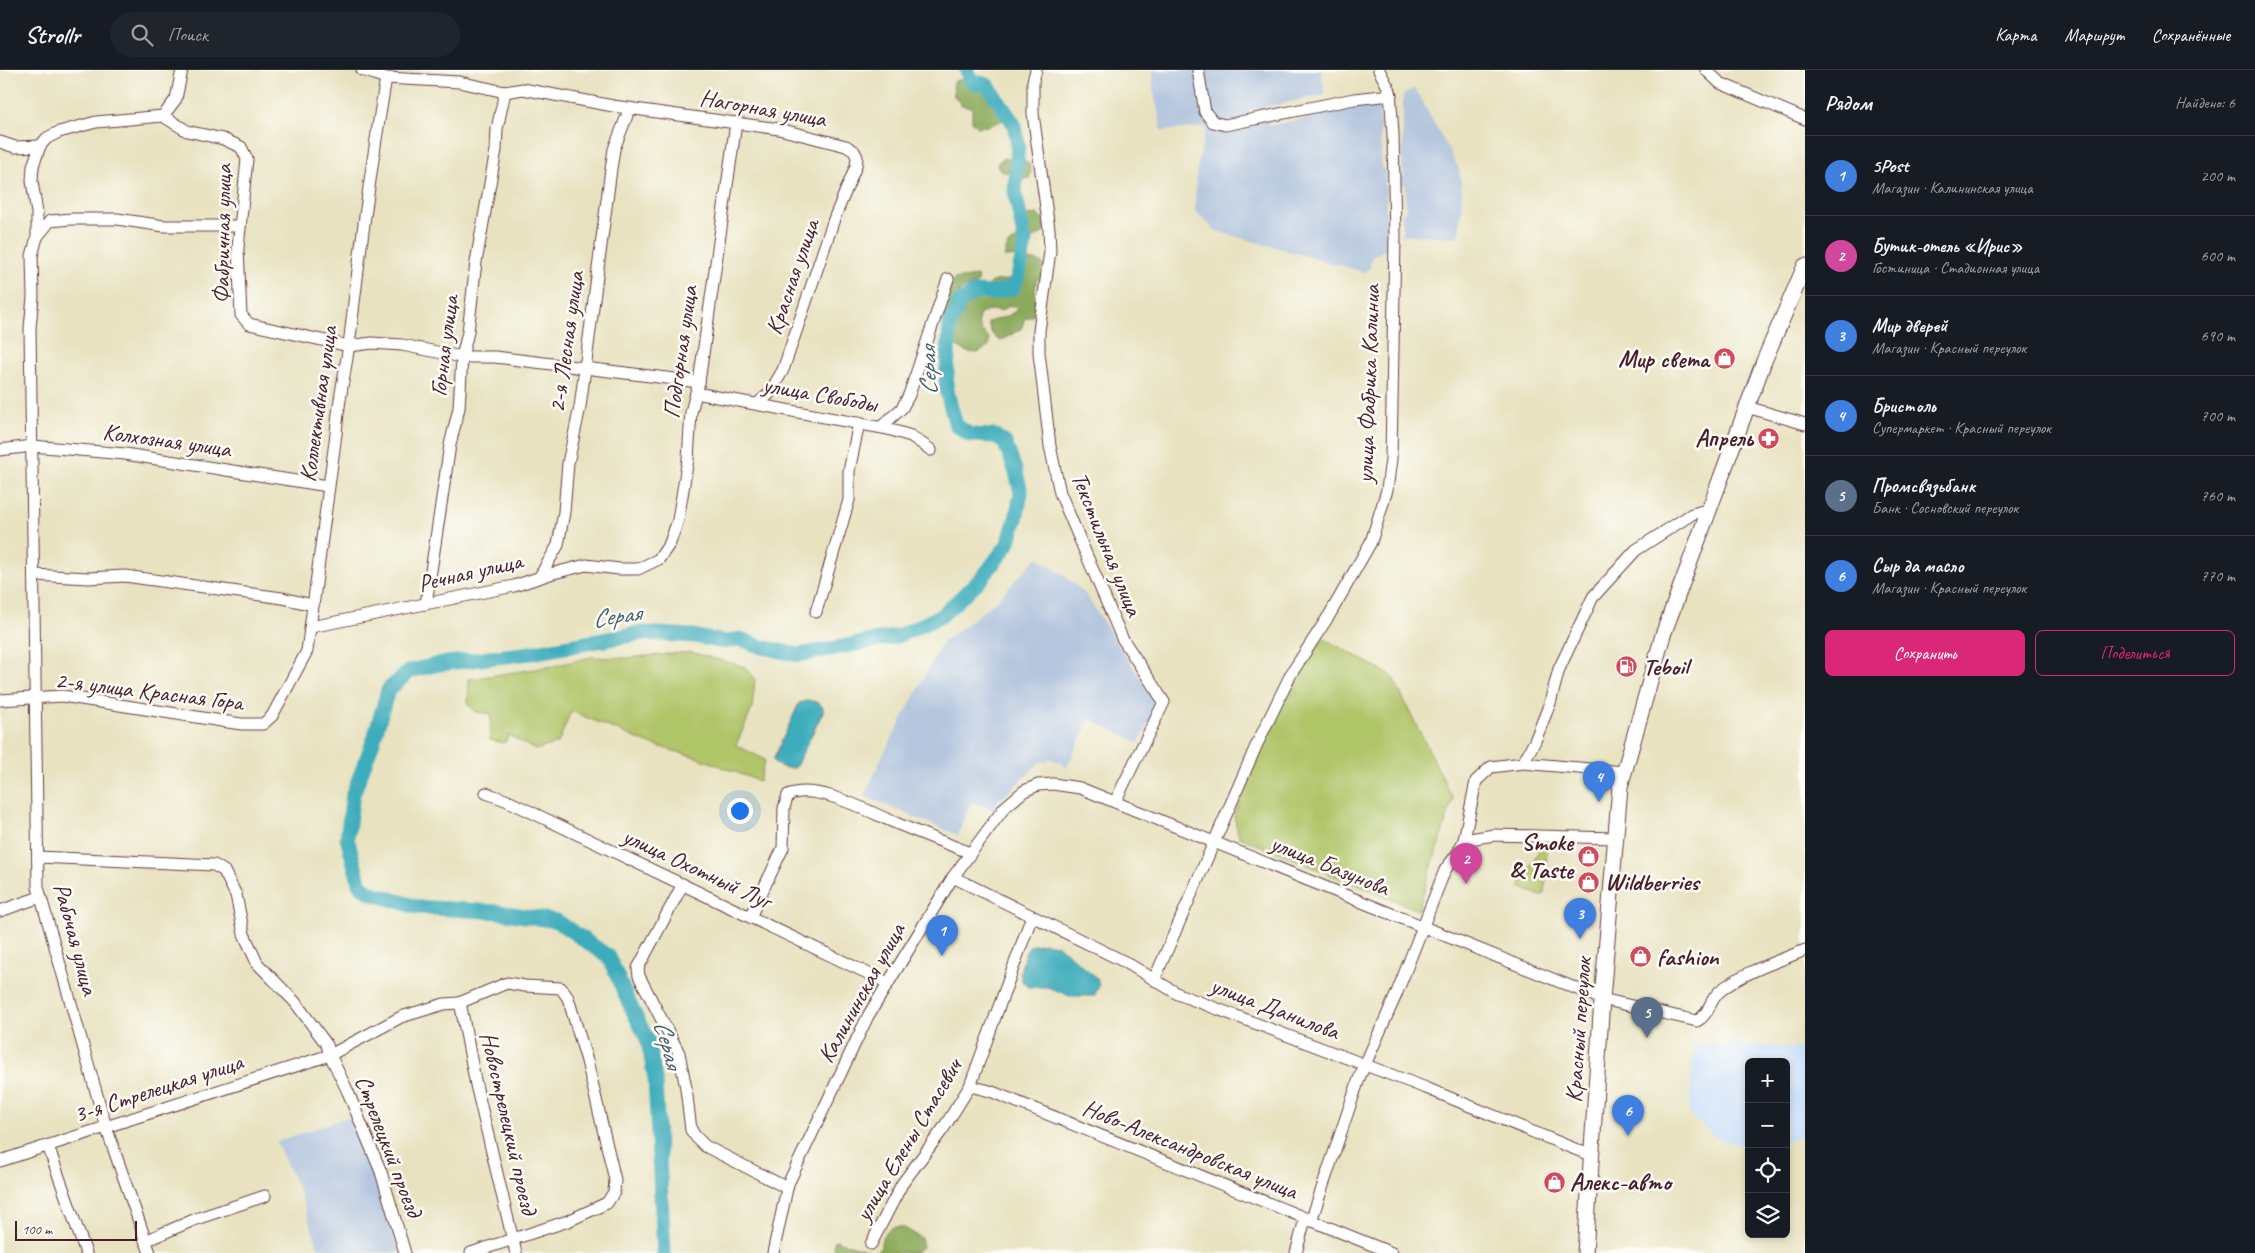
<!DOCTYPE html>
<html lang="ru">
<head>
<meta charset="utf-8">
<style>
	body { margin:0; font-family:Caveat,sans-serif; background:#20242c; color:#f1f3f6 }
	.controls { position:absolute; right:15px; bottom:15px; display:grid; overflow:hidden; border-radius:8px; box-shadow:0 2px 8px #0003 }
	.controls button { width:45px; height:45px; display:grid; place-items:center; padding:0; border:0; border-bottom:1px solid #363941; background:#171b24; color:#f1f3f6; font:25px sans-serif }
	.scale { position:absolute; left:15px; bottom:12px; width:122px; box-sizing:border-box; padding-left:5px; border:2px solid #4a1f2b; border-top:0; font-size:14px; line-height:18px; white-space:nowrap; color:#4a1f2b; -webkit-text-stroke:4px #fdfcf7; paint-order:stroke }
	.you { position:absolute; left:739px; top:740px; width:18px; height:18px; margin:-12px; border:4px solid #fff; border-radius:50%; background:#1a73e8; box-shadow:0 0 0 8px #1a73e833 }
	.badge { display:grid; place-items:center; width:32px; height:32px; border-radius:50%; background:#db2777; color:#fff; font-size:16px; font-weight:700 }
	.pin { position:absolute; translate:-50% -41px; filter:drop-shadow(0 1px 2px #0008) }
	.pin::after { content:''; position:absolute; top:26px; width:18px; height:15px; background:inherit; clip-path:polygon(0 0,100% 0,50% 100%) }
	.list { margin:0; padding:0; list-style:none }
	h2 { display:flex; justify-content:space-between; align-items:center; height:65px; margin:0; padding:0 20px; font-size:21px }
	h2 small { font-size:16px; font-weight:400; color:#9ea1a6 }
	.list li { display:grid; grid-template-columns:32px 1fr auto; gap:15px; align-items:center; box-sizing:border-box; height:80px; padding:0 20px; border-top:1px solid #363941 }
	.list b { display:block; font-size:19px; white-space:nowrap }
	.list p { margin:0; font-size:16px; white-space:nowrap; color:#9ea1a6 }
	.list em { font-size:16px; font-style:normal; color:#9ea1a6 }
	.actions { display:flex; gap:10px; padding:15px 20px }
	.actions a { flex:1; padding:11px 0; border:1px solid #db2777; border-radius:8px; text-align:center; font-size:18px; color:#db2777 }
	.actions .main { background:#db2777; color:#fff }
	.icon { flex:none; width:28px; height:28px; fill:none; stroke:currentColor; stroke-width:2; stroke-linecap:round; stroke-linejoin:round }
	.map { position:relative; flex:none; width:1805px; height:1183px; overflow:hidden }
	header { display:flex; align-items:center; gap:30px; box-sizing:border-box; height:70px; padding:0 25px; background:#171b24; border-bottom:1px solid #363941 }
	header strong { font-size:24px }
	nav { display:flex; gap:28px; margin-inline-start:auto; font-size:18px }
	.search { width:350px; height:45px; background:#20242c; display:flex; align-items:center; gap:12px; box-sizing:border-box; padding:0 18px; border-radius:28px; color:#9ea1a6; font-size:19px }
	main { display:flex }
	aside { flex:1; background:#171b24 }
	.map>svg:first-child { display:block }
	.built { fill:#c7ddf9 }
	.industrial { fill:#b5c6de }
	.green { fill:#b0c468; stroke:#7d724a }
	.forest { fill:#8caa5c; stroke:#6b6444 }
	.water { fill:#3dacbb; stroke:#446673 }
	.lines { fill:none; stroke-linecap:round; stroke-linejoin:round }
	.river { stroke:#3dacbb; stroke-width:15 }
	.minor-casing { stroke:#623c41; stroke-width:13 }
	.major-casing { stroke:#623c41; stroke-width:17 }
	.minor { stroke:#fff; stroke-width:11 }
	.major { stroke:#fff; stroke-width:15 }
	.labels { text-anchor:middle; stroke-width:5; stroke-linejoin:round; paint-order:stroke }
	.street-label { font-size:24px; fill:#4a1f2b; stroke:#fdfcf7 }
	.poi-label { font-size:24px; font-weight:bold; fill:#4a1f2b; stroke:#fdfcf7; text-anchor:start }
	.water-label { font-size:25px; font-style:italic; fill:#445e6c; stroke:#fdfcf7 }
</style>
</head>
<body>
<header>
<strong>Strollr</strong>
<div class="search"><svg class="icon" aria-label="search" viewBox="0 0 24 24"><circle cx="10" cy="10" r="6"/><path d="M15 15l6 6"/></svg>Поиск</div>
<nav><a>Карта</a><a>Маршрут</a><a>Сохранённые</a></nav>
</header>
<main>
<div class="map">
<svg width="1805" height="1183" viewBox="0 0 1805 1183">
	<rect width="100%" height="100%" fill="#fdfcf7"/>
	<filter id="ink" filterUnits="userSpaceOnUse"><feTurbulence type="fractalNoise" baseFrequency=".02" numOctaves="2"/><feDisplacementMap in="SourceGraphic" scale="10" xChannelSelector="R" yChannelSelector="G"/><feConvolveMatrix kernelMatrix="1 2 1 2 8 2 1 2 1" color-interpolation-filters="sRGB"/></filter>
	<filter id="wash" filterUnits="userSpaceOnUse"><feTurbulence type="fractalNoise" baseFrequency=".0096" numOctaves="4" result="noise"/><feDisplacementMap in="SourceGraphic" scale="20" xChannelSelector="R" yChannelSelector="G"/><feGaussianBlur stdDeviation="1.12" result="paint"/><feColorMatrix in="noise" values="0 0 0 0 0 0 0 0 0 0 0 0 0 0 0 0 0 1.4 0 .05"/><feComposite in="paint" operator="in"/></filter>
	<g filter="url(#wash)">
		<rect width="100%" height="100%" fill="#e8e2c0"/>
		<polygon class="built" points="1694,973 1805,978 1805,1064 1786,1072 1786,992 1749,992 1749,1074 1738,1074 1718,1069 1689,1044"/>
		<g class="industrial">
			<polygon points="1153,0 1321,0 1325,25 1249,40 1251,46 1267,48 1269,56 1315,46 1316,40 1379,30 1382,99 1385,99 1387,179 1372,186 1370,198 1364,202 1216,161 1195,141 1196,104 1206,57 1162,61 1153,18"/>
			<polygon points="1415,18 1459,99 1462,123 1459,167 1402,165 1402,145 1406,139 1406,115 1400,114 1400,108 1404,107 1401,85 1403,85 1403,25"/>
			<polygon points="1037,487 1064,505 1085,524 1158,635 1139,673 1090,649 1067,697 1051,688 1045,693 1041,691 1003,728 1000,728 995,740 971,731 958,765 864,726 878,695 942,573 996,531"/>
			<polygon points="351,1046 377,1106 400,1183 320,1183 300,1123 276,1072"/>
		</g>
		<g class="green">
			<polygon points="1323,568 1392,606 1453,729 1418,840 1239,767 1234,746 1265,668 1289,617"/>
			<polygon points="691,582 745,597 755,610 752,639 736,675 765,690 759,711 699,688 650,674 571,641 558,673 535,680 509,665 505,673 490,670 491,644 477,642 468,635 469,609 554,596 591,587 626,588"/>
			<polygon points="1547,772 1545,824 1540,826 1519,817 1542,775"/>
		</g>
		<g class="forest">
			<path d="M 963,9 L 971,11 L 977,18 L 986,18 C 994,26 1007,38 1003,50 L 989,56 L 977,57 L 972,52 L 972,37 L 961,35 L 954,26 L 953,15 L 955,11 Z"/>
			<polygon points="1004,88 1013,91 1023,89 1029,94 1031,102 1029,108 1020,110 1014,107 1013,103 1003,102 998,98 997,93"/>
			<path d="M 1037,144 C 1044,150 1046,154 1043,163 L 1031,169 L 1027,168 L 1025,150 L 1029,145 Z"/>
			<polygon points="1018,169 1026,169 1028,174 1025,186 1004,187 1008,174"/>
			<path d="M 1035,190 L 1044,195 L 1042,207 L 1036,211 L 1033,246 L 1025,248 L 1021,259 L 1000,271 C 992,266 990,261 988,252 L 1008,246 L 1018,239 L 1017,236 L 1009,236 L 1001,241 L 991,240 L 980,244 C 975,255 982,261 989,268 L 989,276 L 978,283 L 967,282 L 955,275 L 949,270 L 946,260 L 952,247 L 965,243 L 964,241 L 957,241 L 955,235 L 957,232 L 981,225 C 992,204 998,214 1015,208 C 1018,207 1022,203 1025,201 L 1022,195 L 1025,192 Z"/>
			<polygon points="977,206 978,212 960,221 958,226 951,233 952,243 948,246 942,244 950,213 954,209"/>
			<path d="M 894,1157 L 903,1157 L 921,1168 L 923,1176 L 915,1183 L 836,1183 L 833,1178 L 835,1170 L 875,1183 L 881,1177 C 881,1165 884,1161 894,1157 Z"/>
		</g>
		<g class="water">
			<path d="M 809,630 L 819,633 L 823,637 L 823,642 L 795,698 C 786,698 778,699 773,690 L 799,633 Z"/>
			<polygon points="1045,873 1058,875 1097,908 1099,916 1094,926 1070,926 1047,917 1029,917 1022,911 1020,903 1024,886 1029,876"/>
		</g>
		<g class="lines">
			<polyline class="river" points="664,1183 655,1009 648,971 627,929 609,887 557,851 499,842 417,837 371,823 360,815 347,768 353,724 373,672 388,620 410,601 439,594 531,583 642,563 694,566 724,572 740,569 762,577 799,585 898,566 941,546 983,507 1008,474 1016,449 1021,423 1016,402 1005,373 995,366 970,365 956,355 946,319 950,253 960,232 975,222 994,223 1013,218 1019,203 1025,172 1015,122 1018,74 1014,54 988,16 981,13 977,14 969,8 967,0"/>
		</g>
	</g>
	<g filter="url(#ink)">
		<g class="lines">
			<defs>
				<g id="minor">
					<polyline points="362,0 386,8 459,12 505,22 523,19 613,36 779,59 846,76 854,81 857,87 856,96 834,149 783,300 769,324 757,334"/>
					<polyline points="1036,0 1033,11 1033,44 1049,159 1050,181 1039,261 1039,283 1050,376 1060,423 1122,568 1164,632 1115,732"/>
					<polyline points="1198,0 1205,42 1213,52 1225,55 1354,29 1391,25"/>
					<polyline points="1706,0 1720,13 1805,49"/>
					<polyline points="163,46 176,29 182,0"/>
					<polyline points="0,72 15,77 40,76"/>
					<polyline points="37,167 50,151 72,149 117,149 164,156 240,156"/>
					<polyline points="696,323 888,359 911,366 931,380"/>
					<polyline points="1747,337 1805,354"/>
					<polyline points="881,357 902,338 909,325 948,209"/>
					<polyline points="0,380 32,376 125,384 328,416"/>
					<polyline points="34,505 88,508 125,506 282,528 313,535"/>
					<polyline points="539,508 558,475 564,442 568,393 580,337 611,99 614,79 630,38"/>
					<polyline points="426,534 450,375 459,338 462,287 468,262 476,192 496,80 497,59 505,22"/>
					<polyline points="816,542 849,430 849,401 859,353"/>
					<polyline points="311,557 514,516 550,504 586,495 619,499 638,499 659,489 670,473 678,450 688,389 691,342 699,312 736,53"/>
					<path d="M 0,630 L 62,626 L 241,654 L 263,654 L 272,646 L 307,581 L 336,364 C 338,331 346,300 350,267 C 360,180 371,95 386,8"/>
					<polyline points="1523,693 1624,702"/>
					<polyline points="486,723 508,731 888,913"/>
					<polyline points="1464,770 1494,765 1616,768"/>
					<polyline points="38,787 214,795 224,801 236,825 244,864 257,893 295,932 327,975 330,985 348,1022 381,1102 405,1183"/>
					<polyline points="953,807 1127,893 1178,924 1426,1018 1592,1086"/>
					<polyline points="683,814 638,898 639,906 679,983 686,1018 691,1060 696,1067 705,1076 787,1118"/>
					<polyline points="0,841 40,827"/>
					<path d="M 750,847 L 783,778 L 784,738 L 788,725 C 817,712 871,743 898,754 C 922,764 946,773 970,783"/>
					<polyline points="1154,910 1257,674 1291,604 1330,544 1371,472 1387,420 1391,389 1395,167 1393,64 1390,21 1379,0"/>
					<polyline points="459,933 461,937 476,1015 516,1183"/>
					<polyline points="970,1016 990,1021 1392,1183"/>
					<polyline points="48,1076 86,1183"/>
					<polyline points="0,1091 330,985 401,947 444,934 459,933 507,913 525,916 561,918 568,928 587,991 615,1110 614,1122 607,1133 568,1151 471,1183"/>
					<polyline points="1311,1151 1360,1006 1396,925 1445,800 1458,783 1464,770 1476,711 1491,697 1523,693 1535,671 1550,633 1559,599 1593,527 1636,480 1692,444 1710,439"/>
					<polyline points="145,1171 196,1149 265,1126"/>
					<polyline points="871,1174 902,1114 943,1059 970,1016 1032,846"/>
					<polyline points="150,1183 106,1057 38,817 30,258 33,227 32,186 37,167 37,143 32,111 33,96 40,76 47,68 59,62 96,52 163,46 187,61 223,69 241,77 247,89 238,178 241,245 249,254 349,276 372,273 402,275 462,287 495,287 699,312"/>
					<path d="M 773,1183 L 788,1114 L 868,946 L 953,807 L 1004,738 L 1024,721 L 1038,715 L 1053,714 L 1080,718 L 1602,929 L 1697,951 C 1710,944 1709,930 1720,921 C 1743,902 1777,892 1805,880"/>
					<polyline points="1296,1183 1305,1149"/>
				</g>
				<polyline id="major" points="1585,1183 1602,929 1620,717 1663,565 1764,291 1805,196"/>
			</defs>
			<use href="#minor" class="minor-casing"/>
			<use href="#major" class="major-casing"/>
			<use href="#minor" class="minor"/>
			<use href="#major" class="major"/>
		</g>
	</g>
	<defs>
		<symbol id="shop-disc" viewBox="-11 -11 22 22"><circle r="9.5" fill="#d1495b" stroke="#fdfcf7"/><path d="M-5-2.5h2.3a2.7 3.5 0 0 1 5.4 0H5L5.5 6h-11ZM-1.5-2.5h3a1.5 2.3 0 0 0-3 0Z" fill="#fff"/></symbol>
		<symbol id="pharmacy-disc" viewBox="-11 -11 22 22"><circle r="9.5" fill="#d1495b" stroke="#fdfcf7"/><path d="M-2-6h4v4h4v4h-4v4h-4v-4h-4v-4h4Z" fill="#fff"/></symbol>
		<symbol id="fuel-disc" viewBox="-11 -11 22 22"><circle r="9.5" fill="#d1495b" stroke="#fdfcf7"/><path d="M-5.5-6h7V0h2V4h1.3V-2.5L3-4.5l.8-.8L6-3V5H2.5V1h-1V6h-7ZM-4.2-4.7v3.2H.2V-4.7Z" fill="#fff"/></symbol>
	</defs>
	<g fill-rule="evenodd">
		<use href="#shop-disc" x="1712" y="276" width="25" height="25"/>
		<use href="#pharmacy-disc" x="1756" y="356" width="25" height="25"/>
		<use href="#fuel-disc" x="1614" y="584" width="25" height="25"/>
		<use href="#shop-disc" x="1576" y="774" width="25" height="25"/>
		<use href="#shop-disc" x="1576" y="800" width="25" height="25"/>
		<use href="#shop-disc" x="1628" y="874" width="25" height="25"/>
		<use href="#shop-disc" x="1542" y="1100" width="25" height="25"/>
	</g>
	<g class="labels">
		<g class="street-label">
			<text transform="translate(763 38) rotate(10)" y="8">Нагорная улица</text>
			<text transform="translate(222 164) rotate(-89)" y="8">Фабричная улица</text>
			<text transform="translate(792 207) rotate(-71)" y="8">Красная улица</text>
			<text transform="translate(566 272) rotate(-82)" y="8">2-я Лесная улица</text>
			<text transform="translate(444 276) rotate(-83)" y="8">Горная улица</text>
			<text transform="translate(680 282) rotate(-82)" y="8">Подгорная улица</text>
			<text transform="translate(1368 314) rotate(-88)" y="8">улица Фабрика Калиниа</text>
			<text transform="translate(820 324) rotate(10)" y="8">улица Свободы</text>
			<text transform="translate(318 334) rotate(-82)" y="8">Коллективная улица</text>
			<text transform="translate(167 370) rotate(8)" y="8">Колхозная улица</text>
			<text transform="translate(1107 474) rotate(68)" y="8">Текстильная улица</text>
			<text transform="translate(470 502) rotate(-13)" y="8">Речная улица</text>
			<text transform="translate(149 621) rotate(7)" y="8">2-я улица Красная Гора</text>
			<text transform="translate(1330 795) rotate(22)" y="8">улица Базунова</text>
			<text transform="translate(697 798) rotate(25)" y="8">улица Охотный Луг</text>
			<text transform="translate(76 869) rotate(75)" y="8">Рабочая улица</text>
			<text transform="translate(861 923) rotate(-61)" y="8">Калининская улица</text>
			<text transform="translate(1275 938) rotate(21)" y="8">улица Данилова</text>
			<text transform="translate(1578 960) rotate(-86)" y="8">Красный переулок</text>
			<text transform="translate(158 1018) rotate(-18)" y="8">3-я Стрелецкая улица</text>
			<text transform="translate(509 1053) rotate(77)" y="8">Новострелецкий проезд</text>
			<text transform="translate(908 1070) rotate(-59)" y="8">улица Елены Стасевич</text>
			<text transform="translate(389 1076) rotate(69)" y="8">Стрелецкий проезд</text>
			<text transform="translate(1190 1079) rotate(22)" y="8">Ново-Александровская улица</text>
		</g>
		<g class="poi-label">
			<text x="1709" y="297" text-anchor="end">Мир света</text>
			<text x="1753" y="376" text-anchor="end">Апрель</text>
			<text x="1643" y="605">Teboil</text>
			<text x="1573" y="780" text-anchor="end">Smoke<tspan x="1573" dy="28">&amp; Taste</tspan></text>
			<text x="1605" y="820">Wildberries</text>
			<text x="1657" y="895">fashion</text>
			<text x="1570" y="1120">Алекс-авто</text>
		</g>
		<g class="water-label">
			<text transform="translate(927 301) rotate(-91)" y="9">Серая</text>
			<text transform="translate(616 545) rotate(-8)" y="9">Серая</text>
			<text transform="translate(669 974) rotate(75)" y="9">Серая</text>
		</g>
	</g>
</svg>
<div class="controls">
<button>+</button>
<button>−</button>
<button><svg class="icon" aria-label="locate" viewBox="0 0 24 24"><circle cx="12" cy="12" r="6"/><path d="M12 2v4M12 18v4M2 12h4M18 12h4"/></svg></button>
<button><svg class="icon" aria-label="layers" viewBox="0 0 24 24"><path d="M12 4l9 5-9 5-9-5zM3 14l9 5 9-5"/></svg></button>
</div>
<div class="scale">100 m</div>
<div class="you"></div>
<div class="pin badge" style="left:942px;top:886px;background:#3f7fe0">1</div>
<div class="pin badge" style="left:1466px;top:814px;background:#d1479c">2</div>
<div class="pin badge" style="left:1580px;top:869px;background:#3f7fe0">3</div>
<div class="pin badge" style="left:1599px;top:732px;background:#3f7fe0">4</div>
<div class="pin badge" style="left:1647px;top:968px;background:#5c6f8a">5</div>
<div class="pin badge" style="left:1628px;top:1066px;background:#3f7fe0">6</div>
</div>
<aside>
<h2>Рядом<small>Найдено: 6</small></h2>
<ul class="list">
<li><span class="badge" style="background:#3f7fe0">1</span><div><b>5Post</b><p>Магазин · Калининская улица</p></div><em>200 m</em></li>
<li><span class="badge" style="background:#d1479c">2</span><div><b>Бутик-отель «Ирис»</b><p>Гостиница · Стадионная улица</p></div><em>600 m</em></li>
<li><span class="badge" style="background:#3f7fe0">3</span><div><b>Мир дверей</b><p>Магазин · Красный переулок</p></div><em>690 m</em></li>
<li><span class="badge" style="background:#3f7fe0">4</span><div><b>Бристоль</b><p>Супермаркет · Красный переулок</p></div><em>700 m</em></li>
<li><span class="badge" style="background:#5c6f8a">5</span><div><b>Промсвязьбанк</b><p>Банк · Сосновский переулок</p></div><em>760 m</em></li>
<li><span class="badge" style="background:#3f7fe0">6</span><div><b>Сыр да масло</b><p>Магазин · Красный переулок</p></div><em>770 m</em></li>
</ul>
<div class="actions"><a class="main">Сохранить</a><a>Поделиться</a></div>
</aside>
</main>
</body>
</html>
